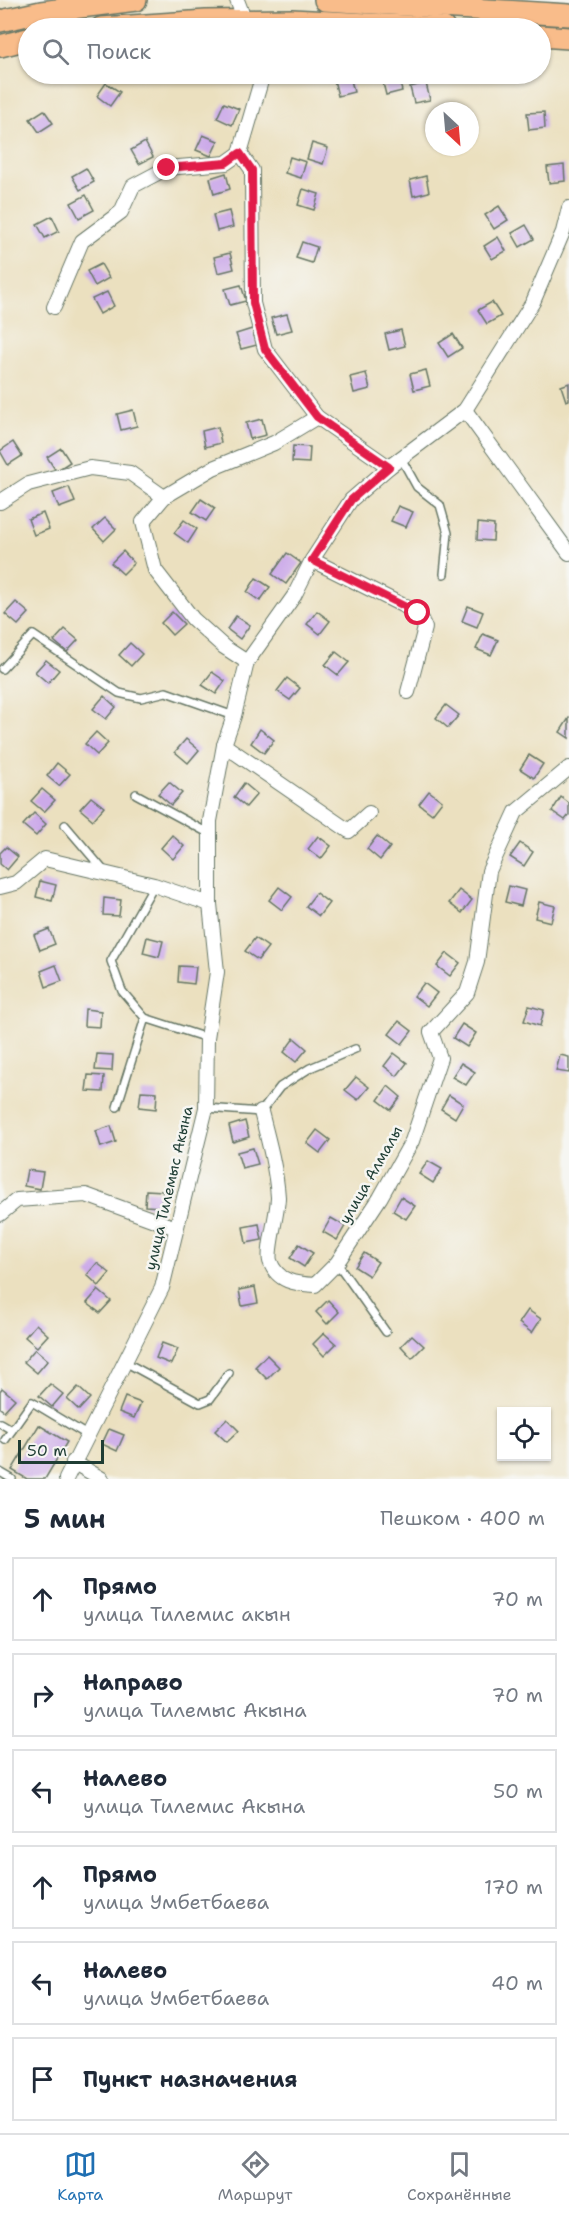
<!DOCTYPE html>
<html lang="ru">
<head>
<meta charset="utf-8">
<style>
	body { margin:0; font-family:"Shantell Sans",sans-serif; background:#f6f6f7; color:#1f2937 }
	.controls { position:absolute; right:18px; bottom:18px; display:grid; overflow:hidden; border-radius:0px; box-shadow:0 2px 4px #0004 }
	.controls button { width:54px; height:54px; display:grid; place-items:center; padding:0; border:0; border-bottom:2px solid #e0e1e3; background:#fff; color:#1f2937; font:30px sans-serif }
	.compass { position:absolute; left:425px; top:102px; width:54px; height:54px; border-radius:50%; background:#fff; box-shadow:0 2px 4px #0004; rotate:154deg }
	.scale { position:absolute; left:18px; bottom:15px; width:86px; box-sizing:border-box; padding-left:6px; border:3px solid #1f3d34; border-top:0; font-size:16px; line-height:21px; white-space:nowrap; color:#1f3d34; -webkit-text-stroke:4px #f6f6f2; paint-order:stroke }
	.stop { position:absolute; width:18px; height:18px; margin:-14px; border:4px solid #e11d48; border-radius:50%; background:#fff }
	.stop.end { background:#e11d48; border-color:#fff; box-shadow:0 2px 6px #0008 }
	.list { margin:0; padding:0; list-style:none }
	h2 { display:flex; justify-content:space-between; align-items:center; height:78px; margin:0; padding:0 24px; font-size:26px }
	h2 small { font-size:20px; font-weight:400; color:#747a83 }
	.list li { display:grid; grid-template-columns:39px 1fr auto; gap:18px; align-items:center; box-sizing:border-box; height:84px; margin:0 12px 12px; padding:0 12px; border:2px solid #e0e1e3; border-radius:0px }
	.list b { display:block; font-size:22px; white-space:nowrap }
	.list p { margin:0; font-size:20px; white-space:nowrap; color:#747a83 }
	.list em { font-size:20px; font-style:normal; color:#747a83 }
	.icon { flex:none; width:33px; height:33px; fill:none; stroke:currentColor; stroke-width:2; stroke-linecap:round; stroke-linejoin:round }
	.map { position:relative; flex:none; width:569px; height:1479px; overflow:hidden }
	.search { position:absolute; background:#fff; box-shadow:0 2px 4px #0004; left:18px; right:18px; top:18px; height:66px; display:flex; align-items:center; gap:15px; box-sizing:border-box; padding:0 21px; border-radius:33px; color:#747a83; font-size:22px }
	.sheet { height:654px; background:#fff }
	nav { display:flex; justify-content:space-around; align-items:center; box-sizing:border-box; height:84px; border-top:2px solid #e0e1e3; background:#fff; font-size:16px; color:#747a83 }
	nav a { display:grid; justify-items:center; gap:3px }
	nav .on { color:#1f6fb2 }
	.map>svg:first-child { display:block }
	.building { fill:#ccaae9 }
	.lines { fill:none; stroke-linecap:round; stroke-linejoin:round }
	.lane-casing { stroke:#667665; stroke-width:10 }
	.street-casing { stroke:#667665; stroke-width:16 }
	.primary-casing { stroke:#667665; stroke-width:24 }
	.lane { stroke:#fff; stroke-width:7 }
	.street { stroke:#fff; stroke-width:14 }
	.primary { stroke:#f9bc8a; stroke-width:21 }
	.route { stroke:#e11d48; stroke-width:8 }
	.labels { text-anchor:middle; stroke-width:5; stroke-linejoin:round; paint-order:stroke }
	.street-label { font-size:15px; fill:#1f3d34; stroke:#f6f6f2 }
</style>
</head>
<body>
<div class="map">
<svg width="569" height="1479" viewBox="0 0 569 1479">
	<rect width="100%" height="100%" fill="#f6f6f2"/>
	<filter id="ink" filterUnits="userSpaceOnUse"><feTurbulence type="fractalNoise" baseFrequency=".0167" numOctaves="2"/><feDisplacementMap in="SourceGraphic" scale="12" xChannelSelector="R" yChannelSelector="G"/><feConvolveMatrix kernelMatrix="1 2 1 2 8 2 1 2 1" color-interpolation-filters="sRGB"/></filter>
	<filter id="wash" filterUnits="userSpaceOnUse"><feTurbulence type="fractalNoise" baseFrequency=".008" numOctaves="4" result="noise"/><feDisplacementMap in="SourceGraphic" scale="24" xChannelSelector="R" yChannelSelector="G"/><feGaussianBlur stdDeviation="1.35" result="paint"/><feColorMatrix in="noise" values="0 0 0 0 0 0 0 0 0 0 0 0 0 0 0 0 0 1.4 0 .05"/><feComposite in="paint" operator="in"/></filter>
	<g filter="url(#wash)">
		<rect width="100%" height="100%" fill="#ebe0bf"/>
		<g id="blocks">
			<g class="building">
				<polygon points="398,75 402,91 386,95 382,79"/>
				<polygon points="350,76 354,92 338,96 334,80"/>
				<polygon points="106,83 120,92 110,106 97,96"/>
				<polygon points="426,83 430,100 414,103 410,87"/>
				<polygon points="224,103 239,109 232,125 217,118"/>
				<polygon points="44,110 53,123 39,132 30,119"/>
				<polygon points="544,112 545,128 529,130 527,113"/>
				<polygon points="203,135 218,141 211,156 196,150"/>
				<polygon points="145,142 153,157 139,164 131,150"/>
				<polygon points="312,143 328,148 323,164 307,159"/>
				<polygon points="290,157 306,162 301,178 285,173"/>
				<polygon points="564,165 565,181 549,183 547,167"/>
				<polygon points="86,168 94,182 80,190 72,176"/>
				<polygon points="226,173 230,189 214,194 210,178"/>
				<polygon points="426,176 429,192 413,196 410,180"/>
				<polygon points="303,189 319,194 314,210 298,205"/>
				<polygon points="86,195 94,210 79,218 71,203"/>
				<polygon points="499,206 508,220 494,229 485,215"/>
				<polygon points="229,211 233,227 217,231 213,215"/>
				<polygon points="52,216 59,231 45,238 37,224"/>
				<polygon points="526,225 534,239 520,247 512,233"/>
				<polygon points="498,237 506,251 492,259 484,246"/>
				<polygon points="302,242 317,247 312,263 296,258"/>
				<polygon points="230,253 234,269 218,273 214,257"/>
				<polygon points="101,264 109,278 95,286 87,271"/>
				<polygon points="241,285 246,301 230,305 225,289"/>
				<polygon points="107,292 114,306 100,314 92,299"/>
				<polygon points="492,302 501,316 487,324 478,310"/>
				<polygon points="287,314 292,330 276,334 271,318"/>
				<polygon points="252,329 257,345 241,349 236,334"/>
				<polygon points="401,330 405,346 389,350 385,334"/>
				<polygon points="453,334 462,348 448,357 439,343"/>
				<polygon points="426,370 430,386 414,390 410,374"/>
				<polygon points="366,373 370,389 354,393 350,377"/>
				<polygon points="569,383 569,400 566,401 561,386"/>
				<polygon points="133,410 137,426 121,430 117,414"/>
				<polygon points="262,419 266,435 250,439 246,423"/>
				<polygon points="218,427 221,443 205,447 202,431"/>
				<polygon points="13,442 22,456 8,465 0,451"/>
				<polygon points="293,446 310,447 309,463 292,462"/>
				<polygon points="61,448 70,462 56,471 47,457"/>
				<polygon points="69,487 75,502 59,508 53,493"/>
				<polygon points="201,499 215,508 206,521 192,512"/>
				<polygon points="398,506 413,512 406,527 391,521"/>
				<polygon points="43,513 49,529 34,535 28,519"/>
				<polygon points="105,518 116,529 104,541 93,529"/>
				<polygon points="184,520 197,529 188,543 174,533"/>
				<polygon points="478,523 494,525 493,541 477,540"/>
				<polygon points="123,551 134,563 123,574 111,563"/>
				<polygon points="287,553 301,563 286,584 272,574"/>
				<polygon points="256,578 270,587 260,601 247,592"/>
				<polygon points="16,602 29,613 18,625 5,614"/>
				<polygon points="468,606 483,612 477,627 462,621"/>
				<polygon points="317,611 330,621 320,634 307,624"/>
				<polygon points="172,612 184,624 172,635 161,623"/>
				<polygon points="236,616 250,625 240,639 227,629"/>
				<polygon points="65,629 78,640 67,652 54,641"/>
				<polygon points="483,634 498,640 491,655 476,649"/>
				<polygon points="130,643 142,654 131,666 119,655"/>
				<polygon points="336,652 349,662 338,675 325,665"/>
				<polygon points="46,660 59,670 48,683 35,672"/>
				<polygon points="212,672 225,681 216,694 202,685"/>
				<polygon points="287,678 300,688 290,700 277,691"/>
				<polygon points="104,696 116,707 106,719 93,709"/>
				<polygon points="446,705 459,715 448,728 436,718"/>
				<polygon points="569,718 569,738 560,732"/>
				<polygon points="260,729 274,740 264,753 251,743"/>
				<polygon points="96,732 108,743 97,755 85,744"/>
				<polygon points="186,739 199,750 188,763 175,752"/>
				<polygon points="529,755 543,764 534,778 520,769"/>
				<polygon points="57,763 70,774 59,786 47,776"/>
				<polygon points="169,782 182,793 171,805 158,794"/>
				<polygon points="244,783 257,794 246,807 234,797"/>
				<polygon points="42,789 55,800 44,812 31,801"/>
				<polygon points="429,791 442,801 432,814 419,804"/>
				<polygon points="91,797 104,807 93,820 80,809"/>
				<polygon points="561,797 569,803 569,815 565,820 552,811"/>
				<polygon points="34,813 46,824 36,836 23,825"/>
				<polygon points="172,835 184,846 173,859 161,848"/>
				<polygon points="318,836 331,846 321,859 308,849"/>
				<polygon points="377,836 390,847 380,860 367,849"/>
				<polygon points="520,843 533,852 524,866 510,857"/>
				<polygon points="6,847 18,857 7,870 0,864 0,853"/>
				<polygon points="40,881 56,885 52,901 36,897"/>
				<polygon points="509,886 525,890 521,906 505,902"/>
				<polygon points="279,887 292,897 282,910 269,900"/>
				<polygon points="459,890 472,900 462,913 449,903"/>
				<polygon points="316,893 329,903 319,916 306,906"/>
				<polygon points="104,898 121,900 119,916 103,915"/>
				<polygon points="539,902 555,906 551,922 535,918"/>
				<polygon points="49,929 55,944 40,950 34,935"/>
				<polygon points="147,937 163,941 159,957 143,953"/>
				<polygon points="255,938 268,947 258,960 245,951"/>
				<polygon points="447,953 460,963 450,976 437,966"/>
				<polygon points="56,965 62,981 46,987 41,971"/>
				<polygon points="179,966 196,967 194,984 178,982"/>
				<polygon points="424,983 437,993 427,1006 414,996"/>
				<polygon points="529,1006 544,1010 540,1026 524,1021"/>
				<polygon points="85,1009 101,1011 100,1027 84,1026"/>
				<polygon points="399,1021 412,1031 402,1044 389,1034"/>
				<polygon points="462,1024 476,1033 467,1047 453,1038"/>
				<polygon points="294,1038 307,1049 296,1062 284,1052"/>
				<polygon points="394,1053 407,1063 397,1076 384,1066"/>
				<polygon points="97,1054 113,1055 112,1071 95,1070"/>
				<polygon points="560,1055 569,1057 569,1073 556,1071"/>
				<polygon points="461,1063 475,1072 466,1085 452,1077"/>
				<polygon points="88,1075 104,1076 103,1092 86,1091"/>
				<polygon points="356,1077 369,1087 358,1100 345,1090"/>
				<polygon points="388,1086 401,1097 391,1110 378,1100"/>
				<polygon points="141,1091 157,1092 156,1109 139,1107"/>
				<polygon points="449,1095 463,1104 455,1118 441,1109"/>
				<polygon points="245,1121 249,1137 233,1142 229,1126"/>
				<polygon points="111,1126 116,1142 101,1147 96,1131"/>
				<polygon points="317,1130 330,1140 320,1153 307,1143"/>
				<polygon points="253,1148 258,1164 242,1168 237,1152"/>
				<polygon points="428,1161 442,1169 433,1183 419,1174"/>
				<polygon points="27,1170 43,1172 40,1189 24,1186"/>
				<polygon points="146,1190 163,1191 161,1207 145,1206"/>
				<polygon points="401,1197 415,1206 406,1219 393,1211"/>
				<polygon points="331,1218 345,1226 337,1240 323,1232"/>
				<polygon points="259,1224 262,1240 246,1243 243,1227"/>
				<polygon points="299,1244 313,1253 304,1267 290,1258"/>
				<polygon points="364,1253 378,1262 369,1276 355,1267"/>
				<polygon points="97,1263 110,1273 99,1286 87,1275"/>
				<polygon points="255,1287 258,1303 242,1306 239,1290"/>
				<polygon points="98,1290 111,1301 100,1313 87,1303"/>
				<polygon points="328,1300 339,1312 327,1324 316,1312"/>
				<polygon points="528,1310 541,1319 532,1333 519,1323"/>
				<polygon points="36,1324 48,1335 37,1347 25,1337"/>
				<polygon points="324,1333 336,1344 324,1356 313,1344"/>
				<polygon points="412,1335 424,1346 412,1358 401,1346"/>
				<polygon points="162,1343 178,1349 171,1364 156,1358"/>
				<polygon points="35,1349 48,1360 37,1373 24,1362"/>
				<polygon points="267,1355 279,1367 267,1379 255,1367"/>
				<polygon points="50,1384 63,1394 52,1407 39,1396"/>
				<polygon points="78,1387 90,1398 79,1410 67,1399"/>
				<polygon points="2,1388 15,1399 4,1411 0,1408 0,1391"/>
				<polygon points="125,1397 141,1403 134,1418 119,1412"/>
				<polygon points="227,1419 239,1431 227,1442 215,1431"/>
				<polygon points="39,1425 67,1442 45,1479 27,1479 12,1470"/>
				<polygon points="109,1429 124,1435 117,1451 102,1444"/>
			</g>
		</g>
	</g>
	<g filter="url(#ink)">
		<use href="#blocks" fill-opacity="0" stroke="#667665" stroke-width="1.5"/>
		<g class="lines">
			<defs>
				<g id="lane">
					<polyline points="401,458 417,487 440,505 448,533 444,574"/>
					<polyline points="2,669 33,635 119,693 141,698 166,692 234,716"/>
					<polyline points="136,794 210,834"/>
					<polyline points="65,825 105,872"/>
					<polyline points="154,885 111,961 122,991 145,1018 207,1038"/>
					<polyline points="117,1107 145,1018"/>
					<polyline points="206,1108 261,1112 280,1087 310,1068 355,1049"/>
					<polyline points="337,1263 386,1332"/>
					<polyline points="125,1362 200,1403 210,1399 229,1373"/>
					<polyline points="0,1423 12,1430"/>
					<polyline points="5,1440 32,1402 87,1435"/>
					<polyline points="0,1472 12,1479"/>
				</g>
				<g id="street">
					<polyline points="237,0 245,21"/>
					<polyline points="265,74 261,81 240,153 252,170 253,303 265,349 317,417"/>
					<polyline points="54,307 82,241 121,212 133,186 167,168 226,163 240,153"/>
					<polyline points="465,410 569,553"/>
					<polyline points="0,502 28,484 90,468 130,473 164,497"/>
					<polyline points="312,560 418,613 425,628 408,692"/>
					<polyline points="247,662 224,647 193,619 155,570 143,522 164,497 213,468 274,443 317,417 389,467"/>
					<polyline points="224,745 349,831 369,813"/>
					<polyline points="0,887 16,883 45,859 154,885 210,904"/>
					<path d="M 261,1112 C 268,1139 276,1168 278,1197 C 278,1212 267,1250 270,1261 C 277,1282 296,1284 315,1285 L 337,1263 L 380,1198 L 412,1141 L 440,1058 L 431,1032 L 467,993 L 477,962 L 489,871 L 516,812 L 569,768"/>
					<polyline points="0,1214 17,1200 86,1195 176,1228"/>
					<polyline points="73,1462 102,1479"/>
					<polyline points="66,1479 162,1288 206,1108 207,1038 217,972 210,904 210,821 224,745 234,716 247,662 294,596 312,560 351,500 389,467 465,410 533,302 563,232 569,208"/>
				</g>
				<g id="primary">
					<polyline points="325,0 569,15"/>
					<polyline points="0,21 41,12 136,0"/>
					<polyline points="101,28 206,21 292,20 444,28"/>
					<polyline points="540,36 569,38"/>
					<polyline points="0,46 28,39"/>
				</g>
			</defs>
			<use href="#lane" class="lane-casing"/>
			<use href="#street" class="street-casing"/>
			<use href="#primary" class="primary-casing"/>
			<use href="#lane" class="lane"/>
			<use href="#street" class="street"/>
			<use href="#primary" class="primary"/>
		</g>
	</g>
	<g class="lines" filter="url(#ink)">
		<polyline class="route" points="167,168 226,163 240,153 252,170 253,303 265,349 317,417 389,467 351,500 312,560 418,613"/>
	</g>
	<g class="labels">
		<g class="street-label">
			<text transform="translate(371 1175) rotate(-60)" y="5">улица Алмалы</text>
			<text transform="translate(169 1188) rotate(-77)" y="5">улица Тилемыс Акына</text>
		</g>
	</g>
</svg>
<div class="controls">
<button><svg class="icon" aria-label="locate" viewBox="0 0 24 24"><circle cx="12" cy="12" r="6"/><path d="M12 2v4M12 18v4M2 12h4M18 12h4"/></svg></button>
</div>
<svg class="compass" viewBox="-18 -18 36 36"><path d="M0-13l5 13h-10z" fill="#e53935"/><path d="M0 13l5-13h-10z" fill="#747a83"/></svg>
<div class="scale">50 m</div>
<div class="stop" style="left:418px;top:613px"></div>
<div class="stop end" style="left:167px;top:168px"></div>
<div class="search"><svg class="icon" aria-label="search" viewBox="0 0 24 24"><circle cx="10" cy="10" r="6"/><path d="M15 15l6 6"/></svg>Поиск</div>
</div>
<section class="sheet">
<h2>5 мин<small>Пешком · 400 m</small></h2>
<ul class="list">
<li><svg class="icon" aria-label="ahead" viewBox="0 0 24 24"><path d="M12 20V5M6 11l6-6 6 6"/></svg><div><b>Прямо</b><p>улица Тилемис акын</p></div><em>70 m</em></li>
<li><svg class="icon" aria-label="right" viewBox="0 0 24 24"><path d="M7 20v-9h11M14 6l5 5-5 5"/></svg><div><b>Направо</b><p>улица Тилемыс Акына</p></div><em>70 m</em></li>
<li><svg class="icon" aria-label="left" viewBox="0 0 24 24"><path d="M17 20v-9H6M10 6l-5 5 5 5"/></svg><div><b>Налево</b><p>улица Тилемис Акына</p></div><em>50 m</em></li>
<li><svg class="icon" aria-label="ahead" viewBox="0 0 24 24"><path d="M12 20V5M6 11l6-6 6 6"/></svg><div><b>Прямо</b><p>улица Умбетбаева</p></div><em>170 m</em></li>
<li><svg class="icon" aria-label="left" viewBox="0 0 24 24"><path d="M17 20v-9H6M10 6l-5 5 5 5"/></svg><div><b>Налево</b><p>улица Умбетбаева</p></div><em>40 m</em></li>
<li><svg class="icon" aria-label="arrive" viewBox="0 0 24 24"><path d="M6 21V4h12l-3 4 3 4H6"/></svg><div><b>Пункт назначения</b></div></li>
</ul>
</section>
<nav>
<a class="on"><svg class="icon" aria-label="map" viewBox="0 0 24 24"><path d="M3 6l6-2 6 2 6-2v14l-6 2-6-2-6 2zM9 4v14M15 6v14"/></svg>Карта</a>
<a><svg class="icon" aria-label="directions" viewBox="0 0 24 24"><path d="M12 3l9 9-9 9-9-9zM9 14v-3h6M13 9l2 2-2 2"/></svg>Маршрут</a>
<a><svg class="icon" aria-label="saved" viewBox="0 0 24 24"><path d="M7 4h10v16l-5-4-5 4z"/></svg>Сохранённые</a>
</nav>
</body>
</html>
